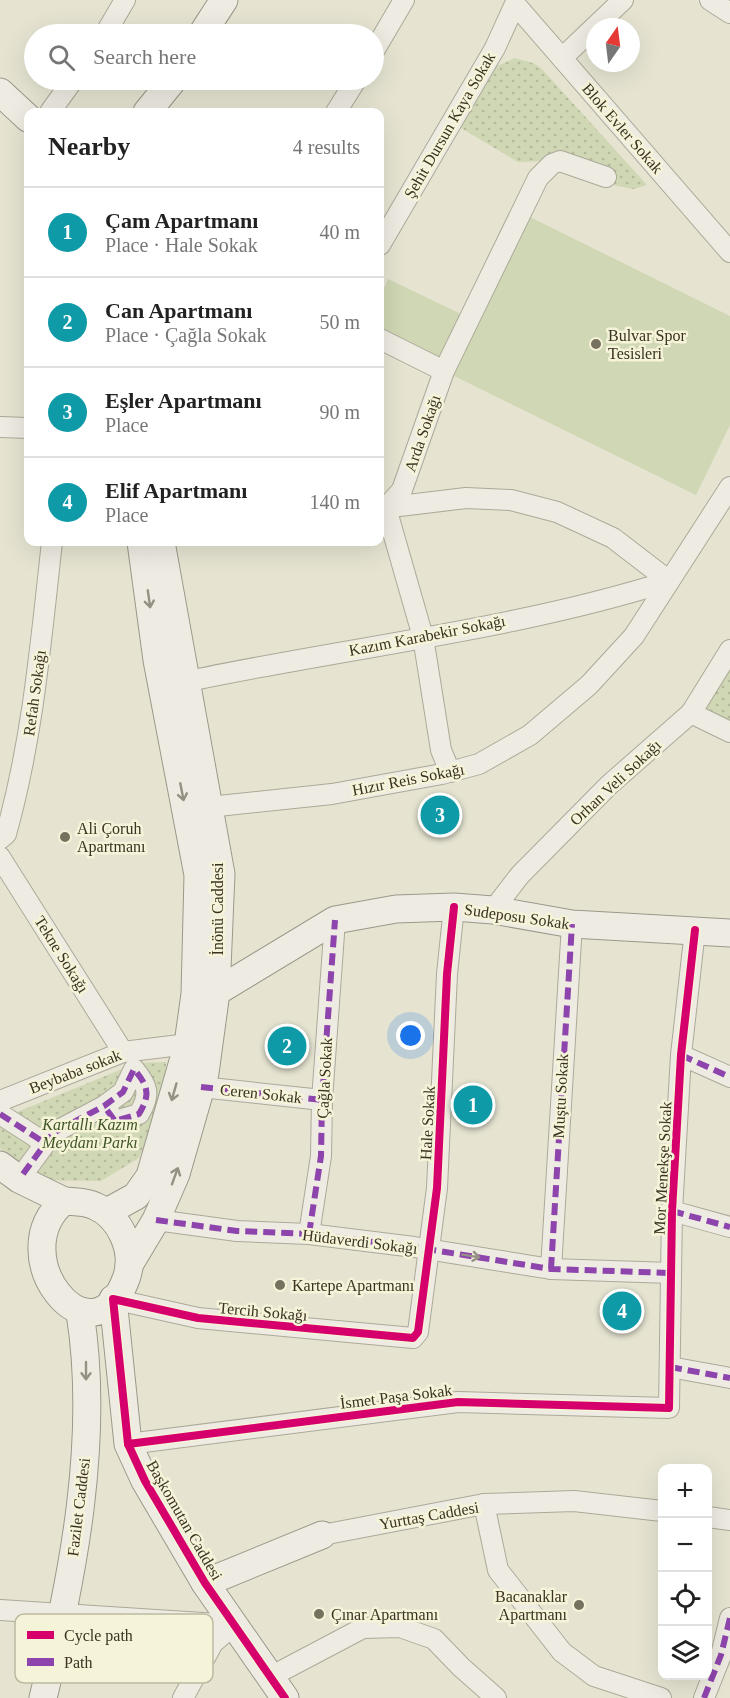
<!DOCTYPE html>
<html lang="en">
<head>
<meta charset="utf-8">
<style>
	body { margin:0; font-family:"Times New Roman",serif; background:#f2f2f2; color:#222 }
	.controls { position:absolute; right:18px; bottom:18px; display:grid; overflow:hidden; border-radius:12px; box-shadow:0 6px 24px #0002 }
	.controls button { width:54px; height:54px; display:grid; place-items:center; padding:0; border:0; border-bottom:2px solid #e0e0e0; background:#fff; color:#222; font:30px sans-serif }
	.compass { position:absolute; left:586px; top:18px; width:54px; height:54px; border-radius:50%; background:#fff; box-shadow:0 6px 24px #0002; rotate:14deg }
	.you { position:absolute; left:411px; top:1036px; width:21px; height:21px; margin:-15px; border:4px solid #fff; border-radius:50%; background:#1a73e8; box-shadow:0 0 0 9px #1a73e833 }
	.badge { display:grid; place-items:center; width:39px; height:39px; border-radius:50%; background:#77715f; color:#fff; font-size:20px; font-weight:700 }
	.pin { position:absolute; translate:-50% -50%; border:3px solid #fff; box-shadow:0 2px 6px #0006 }
	.list { margin:0; padding:0; list-style:none }
	h2 { display:flex; justify-content:space-between; align-items:center; height:78px; margin:0; padding:0 24px; font-size:26px }
	h2 small { font-size:20px; font-weight:400; color:#767676 }
	.list li { display:grid; grid-template-columns:39px 1fr auto; gap:18px; align-items:center; box-sizing:border-box; height:90px; padding:0 24px; border-top:2px solid #e0e0e0 }
	.list b { display:block; font-size:22px; white-space:nowrap }
	.list p { margin:0; font-size:20px; white-space:nowrap; color:#767676 }
	.list em { font-size:20px; font-style:normal; color:#767676 }
	.icon { flex:none; width:33px; height:33px; fill:none; stroke:currentColor; stroke-width:2; stroke-linecap:round; stroke-linejoin:round }
	.map { position:relative; flex:none; width:730px; height:1698px; overflow:hidden }
	.search { position:absolute; background:#fff; box-shadow:0 6px 24px #0002; left:24px; top:24px; width:360px; height:66px; display:flex; align-items:center; gap:15px; box-sizing:border-box; padding:0 21px; border-radius:33px; color:#767676; font-size:22px }
	.panel { position:absolute; background:#fff; box-shadow:0 6px 24px #0002; left:24px; top:108px; width:360px; height:438px; border-radius:12px }
	.map>svg:first-child { display:block }
	.grass { fill:url(#grass-dots) }
	.garden { fill:#cfd7b4 }
	.lines { fill:none; stroke-linecap:round; stroke-linejoin:round }
	.street-casing { stroke:#aca999; stroke-width:22 }
	.secondary-casing { stroke:#9b988a; stroke-width:29 }
	.street { stroke:#eeece2; stroke-width:20 }
	.secondary { stroke:#eeece2; stroke-width:27 }
	.quiet { stroke:#8e44ad; stroke-width:6; stroke-dasharray:12 6; stroke-linecap:butt }
	.cycleway-casing { stroke:#f5f3d8; stroke-width:11 }
	.cycleway { stroke:#d6006c; stroke-width:8 }
	.oneway { stroke:#949082 }
	.poi-dot { fill:#77715f; stroke:#f5f3d8; stroke-width:2 }
	.labels { text-anchor:middle; stroke-width:5; stroke-linejoin:round; paint-order:stroke }
	.street-label { font-size:16px; fill:#3b3321; stroke:#f5f3d8 }
	.poi-label { font-size:16px; fill:#3b3321; stroke:#f5f3d8; text-anchor:start }
	.park-label { font-size:16px; font-style:italic; fill:#415628; stroke:#f5f3d8 }
	.key { fill:#f5f3d8; stroke:#bdb9a1; stroke-width:1.5 }
	.key-label { font-size:16px; fill:#3b3321 }
</style>
</head>
<body>
<div class="map">
<svg width="730" height="1698" viewBox="0 0 730 1698">
	<defs>
		<pattern id="grass-dots" width="8" height="8" patternUnits="userSpaceOnUse" patternTransform="scale(1.5)"><rect width="8" height="8" fill="#cfd7b4"/><path d="M2 2h.1M6 6h.1" fill="none" stroke="#b3b99a" stroke-width="1.8" stroke-linecap="round"/></pattern>
	</defs>
	<rect width="100%" height="100%" fill="#e6e4d1"/>
	<g class="grass">
		<polygon points="515,58 533,63 541,68 647,185 634,189 617,186 595,174 543,161 518,162 456,125 495,67"/>
		<polygon points="730,664 730,724 706,712 705,708"/>
		<polygon points="166,1062 166,1075 156,1117 139,1158 101,1181 28,1180 0,1148 0,1119 137,1063"/>
	</g>
	<g class="garden">
		<polygon points="526,215 730,316 730,425 696,495 448,373"/>
		<polygon points="388,279 463,315 439,365 380,337 380,297"/>
	</g>
	<g class="lines">
		<defs>
			<g id="street">
				<polyline points="710,0 730,13"/>
				<polyline points="105,34 125,0"/>
				<polyline points="374,51 404,0"/>
				<polyline points="562,58 623,0"/>
				<polyline points="50,112 73,80"/>
				<polyline points="336,112 356,80"/>
				<polyline points="380,245 495,48 515,4 730,252"/>
				<polyline points="380,339 444,371"/>
				<polyline points="0,427 28,428"/>
				<polyline points="383,508 466,498 511,500 557,512 613,538 669,581"/>
				<path d="M 184,682 C 343,648 515,630 669,581"/>
				<polyline points="691,713 730,732"/>
				<polyline points="450,772 441,750 423,637 386,508 402,490 444,371 538,178 552,164 560,161 606,177"/>
				<polyline points="209,807 332,794 442,774 479,764 530,735 589,685 634,636 730,487"/>
				<path d="M 0,839 L 6,834 C 33,738 41,640 52,542"/>
				<polyline points="0,857 123,1052"/>
				<polyline points="493,910 520,875 609,785 691,713 730,650"/>
				<polyline points="681,1055 730,1077"/>
				<polyline points="201,1087 322,1100"/>
				<polyline points="0,1101 123,1052 188,1044"/>
				<polyline points="0,1114 45,1143"/>
				<path d="M 23,1174 L 53,1133 L 104,1106 L 123,1092 L 134,1069 C 148,1086 151,1094 139,1114 L 115,1121 L 104,1106"/>
				<polyline points="672,1211 730,1227"/>
				<polyline points="156,1220 237,1231 309,1234 414,1247 551,1269 671,1273"/>
				<polyline points="309,1234 321,1156 322,1100 335,920"/>
				<polyline points="551,1269 572,924"/>
				<polyline points="113,1299 198,1318 413,1338 418,1332 437,1188 447,974 454,907"/>
				<polyline points="670,1367 730,1378"/>
				<polyline points="128,1444 458,1402 669,1408 672,1211 681,1055 695,930"/>
				<polyline points="484,1504 498,1570 562,1652 594,1676 661,1698"/>
				<polyline points="708,1517 730,1520"/>
				<polyline points="322,1535 484,1504 574,1501 662,1511"/>
				<polyline points="0,1610 234,1625"/>
				<polyline points="270,1677 363,1628 400,1627 434,1639 461,1667 496,1698"/>
				<polyline points="183,1698 213,1643 234,1625"/>
				<polyline points="704,1698 721,1655 730,1618"/>
			</g>
			<g id="secondary">
				<polyline points="202,34 224,0"/>
				<polyline points="0,92 28,118"/>
				<polyline points="147,112 173,80"/>
				<polyline points="202,993 216,992 335,920 396,909 454,907 493,910 572,924 730,933"/>
				<polyline points="0,1165 19,1179 64,1201"/>
				<path d="M 64,1201 C 74,1202 85,1201 95,1206 C 121,1217 136,1253 126,1279 C 92,1369 0,1255 64,1201 Z"/>
				<polyline points="107,1212 136,1196 150,1176 188,1044 195,994 198,875 157,660 141,542"/>
				<polyline points="129,1265 156,1220 176,1174 205,1073 216,992 221,874 161,542"/>
				<polyline points="113,1299 128,1444 145,1481 205,1583 285,1698"/>
				<polyline points="205,1583 322,1535"/>
				<path d="M 43,1698 C 73,1577 100,1438 80,1313"/>
			</g>
		</defs>
		<use href="#street" class="street-casing"/>
		<use href="#secondary" class="secondary-casing"/>
		<use href="#street" class="street"/>
		<use href="#secondary" class="secondary"/>
		<g class="quiet">
			<polyline points="681,1055 730,1077"/>
			<polyline points="201,1087 322,1100"/>
			<polyline points="0,1114 45,1143"/>
			<path d="M 23,1174 L 53,1133 L 104,1106 L 123,1092 L 134,1069 C 148,1086 151,1094 139,1114 L 115,1121 L 104,1106"/>
			<polyline points="672,1211 730,1227"/>
			<polyline points="156,1220 237,1231 309,1234 414,1247 551,1269 671,1273"/>
			<polyline points="309,1234 321,1156 322,1100 335,920"/>
			<polyline points="551,1269 572,924"/>
			<polyline points="670,1367 730,1378"/>
			<polyline points="704,1698 721,1655 730,1618"/>
		</g>
		<defs>
			<g id="cycleway">
				<polyline points="128,1444 458,1402 669,1408 672,1211 681,1055 695,930"/>
				<polyline points="285,1698 205,1583 145,1481 128,1444 113,1299 198,1318 413,1338 418,1332 437,1188 447,974 454,907"/>
			</g>
		</defs>
		<use href="#cycleway" class="cycleway-casing"/>
		<use href="#cycleway" class="cycleway"/>
	</g>
	<defs><path id="oneway-shaft" d="M-6 0H5M1.5-3L5.5 0L1.5 3" fill="none" stroke-width="1.6" stroke-linecap="round" stroke-linejoin="round" transform="scale(1.5)"/></defs>
	<g class="oneway">
		<use href="#oneway-shaft" transform="translate(149 599) rotate(82)"/>
		<use href="#oneway-shaft" transform="translate(182 792) rotate(79)"/>
		<use href="#oneway-shaft" transform="translate(174 1092) rotate(106)"/>
		<use href="#oneway-shaft" transform="translate(175 1176) rotate(-70)"/>
		<use href="#oneway-shaft" transform="translate(471 1256) rotate(9)"/>
		<use href="#oneway-shaft" transform="translate(86 1371) rotate(90)"/>
	</g>
	<g class="poi-dot">
		<circle cx="596" cy="344" r="6"/>
		<circle cx="65" cy="837" r="6"/>
		<circle cx="280" cy="1285" r="6"/>
		<circle cx="579" cy="1605" r="6"/>
		<circle cx="319" cy="1614" r="6"/>
	</g>
	<g class="labels">
		<g class="street-label">
			<text transform="translate(449 125) rotate(-60)" y="6">Şehit Dursun Kaya Sokak</text>
			<text transform="translate(623 128) rotate(49)" y="6">Blok Evler Sokak</text>
			<text transform="translate(422 433) rotate(-71)" y="6">Arda Sokağı</text>
			<text transform="translate(427 635) rotate(-11)" y="6">Kazım Karabekir Sokağı</text>
			<text transform="translate(34 693) rotate(-82)" y="6">Refah Sokağı</text>
			<text transform="translate(408 779) rotate(-11)" y="6">Hızır Reis Sokağı</text>
			<text transform="translate(615 782) rotate(-43)" y="6">Orhan Veli Sokağı</text>
			<text transform="translate(217 909) rotate(-90)" y="6">İnönü Caddesi</text>
			<text transform="translate(517 916) rotate(8)" y="6">Sudeposu Sokak</text>
			<text transform="translate(62 954) rotate(58)" y="6">Tekne Sokağı</text>
			<text transform="translate(75 1071) rotate(-21)" y="6">Beybaba sokak</text>
			<text transform="translate(324 1078) rotate(-87)" y="6">Çağla Sokak</text>
			<text transform="translate(261 1093) rotate(6)" y="6">Ceren Sokak</text>
			<text transform="translate(560 1096) rotate(-87)" y="6">Muştu Sokak</text>
			<text transform="translate(427 1123) rotate(-87)" y="6">Hale Sokak</text>
			<text transform="translate(662 1168) rotate(-87)" y="6">Mor Menekşe Sokak</text>
			<text transform="translate(360 1241) rotate(7)" y="6">Hüdaverdi Sokağı</text>
			<text transform="translate(263 1311) rotate(5)" y="6">Tercih Sokağı</text>
			<text transform="translate(396 1396) rotate(-7)" y="6">İsmet Paşa Sokak</text>
			<text transform="translate(78 1507) rotate(-83)" y="6">Fazilet Caddesi</text>
			<text transform="translate(429 1515) rotate(-10)" y="6">Yurttaş Caddesi</text>
			<text transform="translate(185 1520) rotate(60)" y="6">Başkomutan Caddesi</text>
		</g>
		<g class="poi-label">
			<text x="608" y="341">Bulvar Spor<tspan x="608" dy="18">Tesisleri</tspan></text>
			<text x="77" y="834">Ali Çoruh<tspan x="77" dy="18">Apartmanı</tspan></text>
			<text x="292" y="1291">Kartepe Apartmanı</text>
			<text x="567" y="1602" text-anchor="end">Bacanaklar<tspan x="567" dy="18">Apartmanı</tspan></text>
			<text x="331" y="1620">Çınar Apartmanı</text>
		</g>
		<g class="park-label">
			<text x="90" y="1130">Kartallı Kazım<tspan x="90" dy="18">Meydanı Parkı</tspan></text>
		</g>
	</g>
	<rect x="15" y="1614" width="198" height="69" rx="9" class="key"/>
	<rect x="27" y="1631" width="27" height="8" fill="#d6006c"/>
	<rect x="27" y="1658" width="27" height="8" fill="#8e44ad"/>
	<g class="key-label">
		<text x="64" y="1641">Cycle path</text>
		<text x="64" y="1668">Path</text>
	</g>
</svg>
<div class="controls">
<button>+</button>
<button>−</button>
<button><svg class="icon" aria-label="locate" viewBox="0 0 24 24"><circle cx="12" cy="12" r="6"/><path d="M12 2v4M12 18v4M2 12h4M18 12h4"/></svg></button>
<button><svg class="icon" aria-label="layers" viewBox="0 0 24 24"><path d="M12 4l9 5-9 5-9-5zM3 14l9 5 9-5"/></svg></button>
</div>
<svg class="compass" viewBox="-18 -18 36 36"><path d="M0-13l5 13h-10z" fill="#e53935"/><path d="M0 13l5-13h-10z" fill="#767676"/></svg>
<div class="you"></div>
<div class="pin badge" style="left:473px;top:1105px;background:#0f9aa8">1</div>
<div class="pin badge" style="left:287px;top:1046px;background:#0f9aa8">2</div>
<div class="pin badge" style="left:440px;top:815px;background:#0f9aa8">3</div>
<div class="pin badge" style="left:622px;top:1311px;background:#0f9aa8">4</div>
<div class="search"><svg class="icon" aria-label="search" viewBox="0 0 24 24"><circle cx="10" cy="10" r="6"/><path d="M15 15l6 6"/></svg>Search here</div>
<section class="panel">
<h2>Nearby<small>4 results</small></h2>
<ul class="list">
<li><span class="badge" style="background:#0f9aa8">1</span><div><b>Çam Apartmanı</b><p>Place · Hale Sokak</p></div><em>40 m</em></li>
<li><span class="badge" style="background:#0f9aa8">2</span><div><b>Can Apartmanı</b><p>Place · Çağla Sokak</p></div><em>50 m</em></li>
<li><span class="badge" style="background:#0f9aa8">3</span><div><b>Eşler Apartmanı</b><p>Place</p></div><em>90 m</em></li>
<li><span class="badge" style="background:#0f9aa8">4</span><div><b>Elif Apartmanı</b><p>Place</p></div><em>140 m</em></li>
</ul>
</section>
</div>
</body>
</html>
